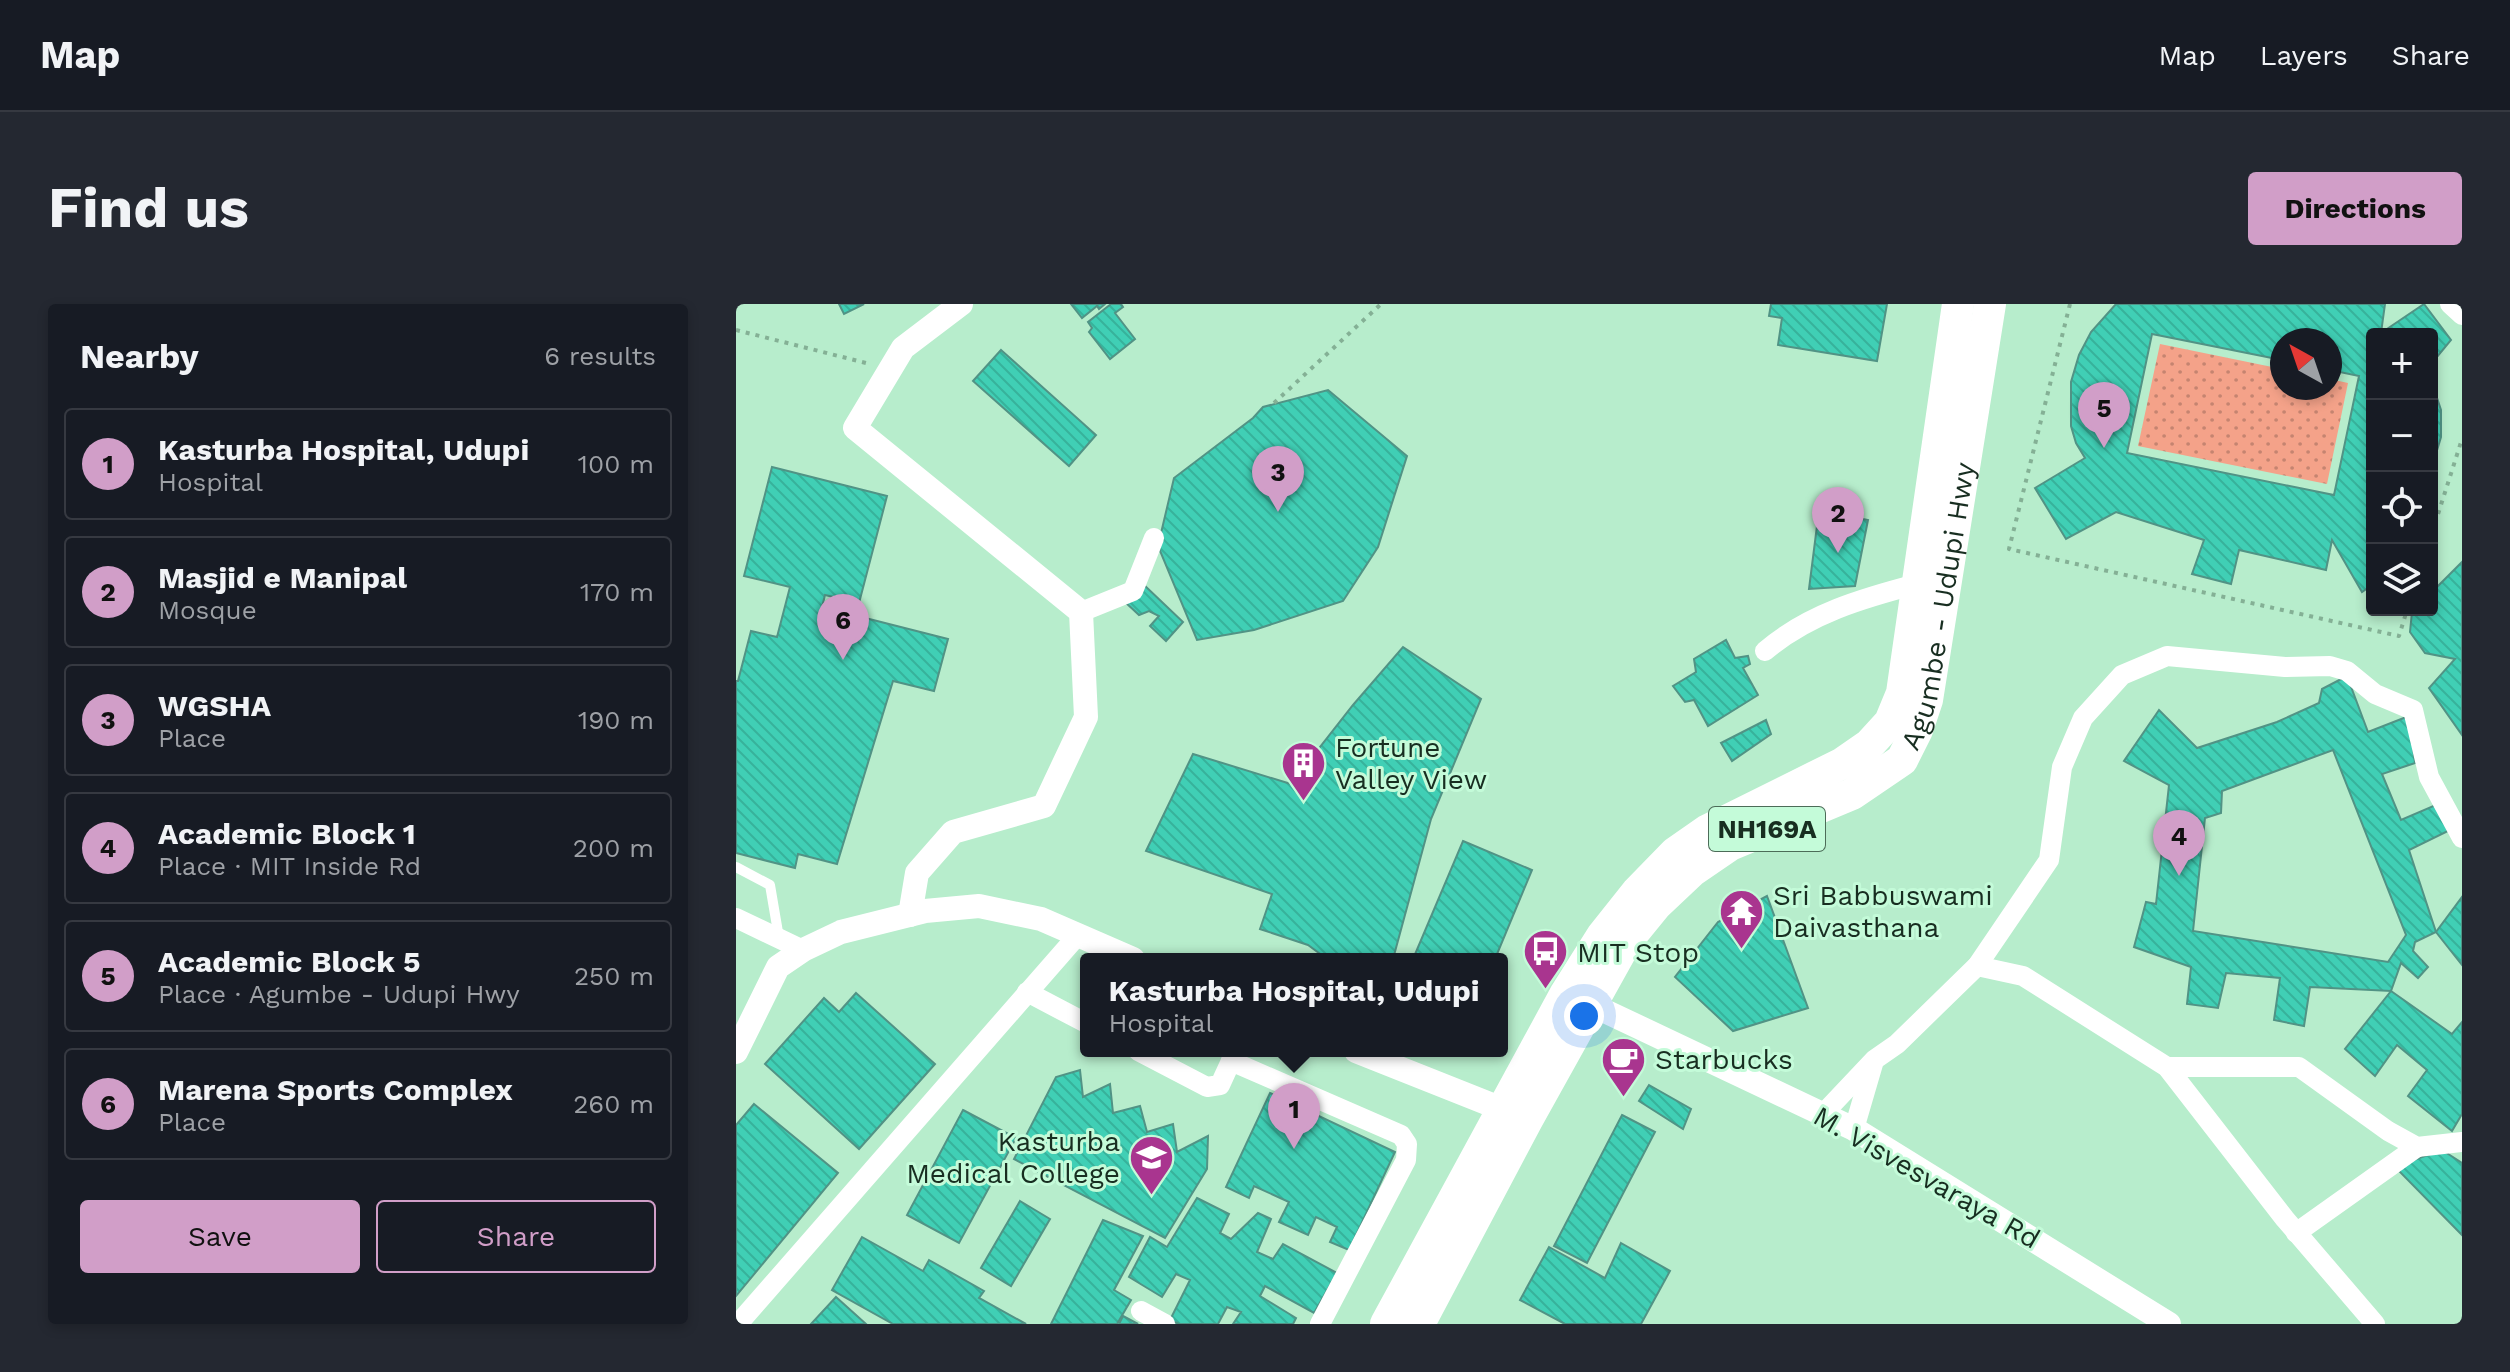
<!DOCTYPE html>
<html lang="en">
<head>
<meta charset="utf-8">
<style>
	body { margin:0; font-family:"Work Sans",sans-serif; background:#242831; color:#f1f3f6 }
	.controls { position:absolute; right:24px; top:24px; display:grid; overflow:hidden; border-radius:8px; box-shadow:0 4px 12px #0003 }
	.controls button { width:72px; height:72px; display:grid; place-items:center; padding:0; border:0; border-bottom:2px solid #363941; background:#171b24; color:#f1f3f6; font:40px sans-serif }
	.compass { position:absolute; left:1534px; top:24px; width:72px; height:72px; border-radius:50%; background:#171b24; box-shadow:0 4px 12px #0003; rotate:320deg }
	.you { position:absolute; left:848px; top:712px; width:28px; height:28px; margin:-20px; border:6px solid #fff; border-radius:50%; background:#1a73e8; box-shadow:0 0 0 12px #1a73e833 }
	.badge { display:grid; place-items:center; width:52px; height:52px; border-radius:50%; background:#d19ec8; color:#111; font-size:26px; font-weight:700 }
	.pin { position:absolute; translate:-50% -66px; filter:drop-shadow(0 2px 4px #0008) }
	.pin::after { content:''; position:absolute; top:42px; width:28px; height:24px; background:inherit; clip-path:polygon(0 0,100% 0,50% 100%) }
	.popup { position:absolute; left:344px; top:649px; width:428px; height:104px; box-sizing:border-box; display:grid; place-content:center; border-radius:8px; background:#171b24; filter:drop-shadow(0 2px 6px #0005); font-size:26px; white-space:nowrap; color:#9ea1a6 }
	.popup b { font-size:30px; color:#f1f3f6 }
	.popup::after { content:''; position:absolute; left:50%; top:100%; margin-left:-16px; border:16px solid transparent; border-top-color:#171b24 }
	.list { margin:0; padding:0; list-style:none }
	h2 { display:flex; justify-content:space-between; align-items:center; height:104px; margin:0; padding:0 32px; font-size:34px }
	h2 small { font-size:26px; font-weight:400; color:#9ea1a6 }
	.list li { display:grid; grid-template-columns:52px 1fr auto; gap:24px; align-items:center; box-sizing:border-box; height:112px; margin:0 16px 16px; padding:0 16px; border:2px solid #363941; border-radius:8px }
	.list b { display:block; font-size:30px; white-space:nowrap }
	.list p { margin:0; font-size:26px; white-space:nowrap; color:#9ea1a6 }
	.list em { font-size:26px; font-style:normal; color:#9ea1a6 }
	.actions { display:flex; gap:16px; padding:24px 32px }
	.actions a { flex:1; padding:18px 0; border:2px solid #d19ec8; border-radius:8px; text-align:center; font-size:28px; color:#d19ec8 }
	.actions .main { background:#d19ec8; color:#111 }
	.icon { flex:none; width:44px; height:44px; fill:none; stroke:currentColor; stroke-width:2; stroke-linecap:round; stroke-linejoin:round }
	.map { position:relative; flex:none; width:1726px; height:1020px; overflow:hidden; border-radius:8px }
	header { display:flex; align-items:center; gap:48px; box-sizing:border-box; height:112px; padding:0 40px; background:#171b24; border-bottom:2px solid #363941 }
	header strong { font-size:38px }
	nav { display:flex; gap:44px; margin-inline-start:auto; font-size:28px }
	.intro { display:flex; align-items:center; justify-content:space-between; box-sizing:border-box; height:192px; padding:0 48px }
	h1 { margin:0; font-size:56px }
	.button { padding:20px 36px; border-radius:8px; background:#d19ec8; color:#111; font-size:28px; font-weight:700 }
	main { display:flex; gap:48px; padding:0 48px }
	aside { flex:1; background:#171b24; border-radius:8px; box-shadow:0 4px 12px #0003 }
	.map>svg:first-child { display:block }
	.park { fill:url(#park-dots) }
	.building { fill:url(#building-back-hatch); stroke:#519385; stroke-width:2; fill-rule:evenodd }
	.lines { fill:none; stroke-linecap:round; stroke-linejoin:round }
	.path { stroke:#84b095; stroke-width:4; stroke-dasharray:4 6; stroke-linecap:butt }
	.service { stroke:#fff; stroke-width:10 }
	.minor { stroke:#fff; stroke-width:20 }
	.tertiary { stroke:#fff; stroke-width:24 }
	.trunk { stroke:#fff; stroke-width:32 }
	.labels { text-anchor:middle; stroke-width:6; stroke-linejoin:round; paint-order:stroke }
	.shield { fill:#c4fbd9; stroke:#4c6c58; stroke-width:2 }
	.shield-label { font-size:26px; font-weight:bold; fill:#182e21 }
	.street-label { font-size:28px; fill:#182e21; stroke:#c4fbd9 }
	.poi-label { font-size:28px; fill:#182e21; stroke:#c4fbd9; text-anchor:start }
</style>
</head>
<body>
<header>
<strong>Map</strong>
<nav><a>Map</a><a>Layers</a><a>Share</a></nav>
</header>
<div class="intro"><h1>Find us</h1><a class="button">Directions</a></div>
<main>
<aside>
<h2>Nearby<small>6 results</small></h2>
<ul class="list">
<li><span class="badge">1</span><div><b>Kasturba Hospital, Udupi</b><p>Hospital</p></div><em>100 m</em></li>
<li><span class="badge">2</span><div><b>Masjid e Manipal</b><p>Mosque</p></div><em>170 m</em></li>
<li><span class="badge">3</span><div><b>WGSHA</b><p>Place</p></div><em>190 m</em></li>
<li><span class="badge">4</span><div><b>Academic Block 1</b><p>Place · MIT Inside Rd</p></div><em>200 m</em></li>
<li><span class="badge">5</span><div><b>Academic Block 5</b><p>Place · Agumbe - Udupi Hwy</p></div><em>250 m</em></li>
<li><span class="badge">6</span><div><b>Marena Sports Complex</b><p>Place</p></div><em>260 m</em></li>
</ul>
<div class="actions"><a class="main">Save</a><a>Share</a></div>
</aside>
<div class="map">
<svg width="1726" height="1020" viewBox="0 0 1726 1020">
	<defs>
		<pattern id="park-dots" width="8" height="8" patternUnits="userSpaceOnUse" patternTransform="scale(2)"><rect width="8" height="8" fill="#f4a289"/><path d="M2 2h.1M6 6h.1" fill="none" stroke="#c58470" stroke-width="1.8" stroke-linecap="round"/></pattern>
		<pattern id="building-back-hatch" width="6" height="6" patternUnits="userSpaceOnUse" patternTransform="scale(2)"><rect width="6" height="6" fill="#40cfb5"/><path d="M-1 5l2 2M0 0l6 6M5-1l2 2" fill="none" stroke="#37b29b"/></pattern>
	</defs>
	<rect width="100%" height="100%" fill="#b7edcc"/>
	<polygon class="park" points="1424,40 1546,65 1546,84 1594,84 1594,75 1612,79 1591,180 1402,142"/>
	<g class="building">
		<polygon points="103,0 128,0 108,10"/>
		<polygon points="335,0 369,0 363,5 361,2 346,14"/>
		<polygon points="375,0 385,0 387,3 379,9 399,35 374,55 353,28 356,24 352,18"/>
		<polygon points="1035,0 1151,0 1141,57 1042,41 1046,14 1033,12"/>
		<path d="M 1380,0 L 1649,0 L 1645,29 L 1688,0 L 1715,36 L 1696,59 L 1696,30 L 1636,30 L 1636,281 L 1626,288 L 1596,236 L 1590,266 L 1503,246 L 1495,280 L 1456,270 L 1468,236 L 1380,208 L 1330,235 L 1299,184 L 1349,154 L 1340,139 L 1335,122 L 1335,78 L 1343,51 L 1355,28 ZM 1416,30 L 1546,56 L 1546,36 L 1594,36 L 1594,66 L 1623,72 L 1598,191 L 1391,149 Z"/>
		<polygon points="265,46 360,131 333,162 237,77"/>
		<polygon points="1696,79 1705,106 1705,133 1696,163"/>
		<polygon points="592,86 671,152 642,243 607,297 518,326 461,336 422,242 438,174 517,114 527,103"/>
		<polygon points="36,163 151,192 123,299 89,291 86,303 212,335 198,387 157,377 101,560 62,550 59,564 0,549 0,377 2,377 15,327 41,333 54,283 8,272"/>
		<polygon points="1083,206 1132,216 1119,282 1073,285"/>
		<polygon points="1726,258 1726,431 1693,384 1719,355 1689,349 1674,328 1676,308 1679,306 1696,306 1696,288"/>
		<polygon points="407,280 447,318 430,337 414,322 423,312 413,307 403,311 389,298"/>
		<polygon points="990,336 999,354 1012,352 1014,360 1007,364 1022,391 972,422 958,396 949,398 937,382 960,368 958,355"/>
		<polygon points="667,343 745,395 695,515 657,655 591,655 572,641 524,625 536,590 410,547 457,450 555,480 617,401"/>
		<path d="M 1611,372 L 1632,428 L 1673,412 L 1679,459 L 1646,470 L 1665,516 L 1702,500 L 1712,527 L 1673,546 L 1700,628 L 1679,638 L 1677,647 L 1692,663 L 1682,674 L 1665,659 L 1655,687 L 1574,683 L 1568,722 L 1538,716 L 1544,674 L 1490,669 L 1482,704 L 1451,700 L 1455,663 L 1398,643 L 1410,598 L 1420,600 L 1433,481 L 1388,457 L 1423,406 L 1461,444 L 1541,418 L 1583,399 L 1586,385 ZM 1597,446 L 1670,631 L 1652,658 L 1457,627 L 1469,514 L 1485,509 L 1486,487 Z"/>
		<polygon points="1030,416 1035,430 996,457 985,439"/>
		<polygon points="727,537 796,566 759,655 677,655"/>
		<polygon points="1031,592 1072,704 997,727 939,673 982,618"/>
		<polygon points="1726,593 1726,661 1700,628"/>
		<polygon points="1655,687 1716,730 1726,718 1726,810 1716,827 1672,792 1691,766 1661,741 1639,772 1609,745"/>
		<polygon points="120,689 199,760 123,845 29,760 88,694 103,708"/>
		<polygon points="344,766 347,793 374,780 377,809 404,802 411,828 437,820 441,848 472,832 471,865 429,934 278,855 320,773"/>
		<polygon points="913,781 955,805 947,825 903,797"/>
		<polygon points="534,789 659,848 613,946 594,938 601,923 580,913 572,931 543,918 553,898 518,882 513,894 490,883"/>
		<polygon points="18,800 102,869 0,992 0,821"/>
		<polygon points="227,806 280,834 223,939 171,911"/>
		<polygon points="886,811 919,828 851,959 818,942"/>
		<polygon points="1706,846 1726,859 1726,931 1663,867 1669,859"/>
		<polygon points="461,894 493,910 484,929 495,935 522,909 535,915 521,948 537,955 547,940 601,969 578,1009 529,982 524,992 560,1014 557,1020 497,1020 505,1008 491,1003 482,1020 443,1020 434,1016 454,976 440,970 426,993 393,973 414,933 431,943"/>
		<polygon points="284,897 314,915 275,982 245,964"/>
		<polygon points="367,916 407,932 378,986 395,996 381,1020 315,1020"/>
		<polygon points="126,933 187,967 193,956 248,987 243,994 290,1020 157,1020 96,986"/>
		<polygon points="885,939 934,967 905,1020 829,1020 784,996 813,943 869,974"/>
		<polygon points="100,993 130,1020 75,1020"/>
		<polygon points="387,1012 402,1020 383,1020"/>
	</g>
	<g class="lines">
		<g class="path">
			<polyline points="1334,0 1273,245 1663,332 1671,306"/>
			<polyline points="0,26 134,60"/>
			<polyline points="538,99 645,0"/>
			<polyline points="1696,229 1726,135"/>
		</g>
		<polyline class="service" points="0,563 34,581 43,634"/>
		<g class="minor">
			<polyline points="1714,0 1726,11"/>
			<polyline points="345,308 397,287 418,234"/>
			<path d="M 1029,347 C 1072,310 1127,294 1181,280"/>
			<polyline points="0,614 67,646"/>
			<polyline points="1241,662 1287,672 1431,763 1549,915 1639,1020"/>
			<polyline points="291,688 350,719"/>
			<polyline points="402,747 471,783 484,781 495,757"/>
			<polyline points="500,747 495,757 665,831 671,840 670,856 584,1020"/>
			<polyline points="1431,763 1563,763 1652,827 1681,843 1726,838"/>
			<polyline points="1087,810 1138,756 1161,740 1241,662 1313,556 1326,463 1347,414 1386,371 1431,352 1549,363 1594,362 1611,367 1639,390 1677,406 1693,473 1726,534"/>
			<polyline points="1118,825 1137,760"/>
			<polyline points="1560,929 1681,843"/>
			<polyline points="405,1007 429,1020"/>
			<polyline points="2,1020 342,631"/>
		</g>
		<g class="tertiary">
			<polyline points="174,611 181,569 217,528 308,502 350,413 345,308 119,124 167,44 225,0"/>
			<polyline points="854,700 1118,825 1433,1020"/>
			<polyline points="620,747 766,805"/>
			<polyline points="0,748 42,663 67,646 105,628 189,607 243,602 305,615 397,655"/>
		</g>
		<g class="trunk">
			<polyline points="650,1020 830,689 866,632 901,588 939,549 972,526 1107,459 1133,441 1154,418 1166,389 1222,0"/>
			<path id="s1" d="M 683,1020 L 791,816 L 890,638 L 921,600 L 956,567 L 994,541 L 1116,490 L 1166,456 L 1181,426 L 1191,396 L 1254,0"/>
		</g>
	</g>
	<defs>
		<symbol id="building-pin" viewBox="-11 -11 22 30"><path d="M0 17L-7.5 6A9.5 9.5 0 1 1 7.5 6Z" fill="#a9358f" stroke="#c4fbd9"/><path d="M-4-6H4V6H1V3H-1V6H-4ZM-2.5-4.3h1.7v1.8h-1.7ZM.8-4.3h1.7v1.8H.8ZM-2.5-1h1.7V.8h-1.7ZM.8-1h1.7V.8H.8Z" fill="#fff"/></symbol>
		<symbol id="temple-pin" viewBox="-11 -11 22 30"><path d="M0 17L-7.5 6A9.5 9.5 0 1 1 7.5 6Z" fill="#a9358f" stroke="#c4fbd9"/><path d="M0-6L5-2H3V0L6.5 2.5H4V6H1.5V3h-3V6H-4V2.5H-6.5L-3 0V-2H-5Z" fill="#fff"/></symbol>
		<symbol id="bus-pin" viewBox="-11 -11 22 30"><path d="M0 17L-7.5 6A9.5 9.5 0 1 1 7.5 6Z" fill="#a9358f" stroke="#c4fbd9"/><path d="M-5-6H5V4H4V6H2V4H-2V6H-4V4H-5ZM-3.5-4V0h7V-4ZM-3.5 1.2v1.5H-2V1.2ZM2 1.2v1.5H3.5V1.2Z" fill="#fff"/></symbol>
		<symbol id="cafe-pin" viewBox="-11 -11 22 30"><path d="M0 17L-7.5 6A9.5 9.5 0 1 1 7.5 6Z" fill="#a9358f" stroke="#c4fbd9"/><path d="M-5.5-4.5H6V0H3Q3 3.5 0 3.5H-2.5Q-5.5 3.5-5.5 0ZM3-3.2v2h1.7v-2ZM-6 4.5H4V6H-6Z" fill="#fff"/></symbol>
		<symbol id="university-pin" viewBox="-11 -11 22 30"><path d="M0 17L-7.5 6A9.5 9.5 0 1 1 7.5 6Z" fill="#a9358f" stroke="#c4fbd9"/><path d="M0-5L7-2L0 1L-7-2ZM-4 1L0 2.5L4 1V4Q0 6-4 4Z" fill="#fff"/></symbol>
	</defs>
	<g fill-rule="evenodd">
		<use href="#building-pin" x="542" y="434" width="51" height="69"/>
		<use href="#temple-pin" x="980" y="582" width="51" height="69"/>
		<use href="#bus-pin" x="784" y="622" width="51" height="69"/>
		<use href="#cafe-pin" x="862" y="730" width="51" height="69"/>
		<use href="#university-pin" x="390" y="828" width="51" height="69"/>
	</g>
	<g class="labels">
		<rect class="shield" x="973" y="503" width="116" height="44" rx="6"/>
		<g class="shield-label">
			<text x="1031" y="534">NH169A</text>
		</g>
		<g class="street-label">
			<text dy="10" stroke="none"><textPath href="#s1" startOffset="930">Agumbe - Udupi Hwy</textPath></text>
			<text transform="translate(1191 873) rotate(30)" y="10">M. Visvesvaraya Rd</text>
		</g>
		<g class="poi-label">
			<text x="599" y="453">Fortune<tspan x="599" dy="32">Valley View</tspan></text>
			<text x="1037" y="601">Sri Babbuswami<tspan x="1037" dy="32">Daivasthana</tspan></text>
			<text x="841" y="658">MIT Stop</text>
			<text x="919" y="765">Starbucks</text>
			<text x="384" y="847" text-anchor="end">Kasturba<tspan x="384" dy="32">Medical College</tspan></text>
		</g>
	</g>
</svg>
<div class="controls">
<button>+</button>
<button>−</button>
<button><svg class="icon" aria-label="locate" viewBox="0 0 24 24"><circle cx="12" cy="12" r="6"/><path d="M12 2v4M12 18v4M2 12h4M18 12h4"/></svg></button>
<button><svg class="icon" aria-label="layers" viewBox="0 0 24 24"><path d="M12 4l9 5-9 5-9-5zM3 14l9 5 9-5"/></svg></button>
</div>
<svg class="compass" viewBox="-18 -18 36 36"><path d="M0-13l5 13h-10z" fill="#e53935"/><path d="M0 13l5-13h-10z" fill="#9ea1a6"/></svg>
<div class="you"></div>
<div class="pin badge" style="left:558px;top:845px">1</div>
<div class="popup"><b>Kasturba Hospital, Udupi</b>Hospital</div>
<div class="pin badge" style="left:1102px;top:249px">2</div>
<div class="pin badge" style="left:542px;top:208px">3</div>
<div class="pin badge" style="left:1443px;top:572px">4</div>
<div class="pin badge" style="left:1368px;top:144px">5</div>
<div class="pin badge" style="left:107px;top:356px">6</div>
</div>
</main>
</body>
</html>
